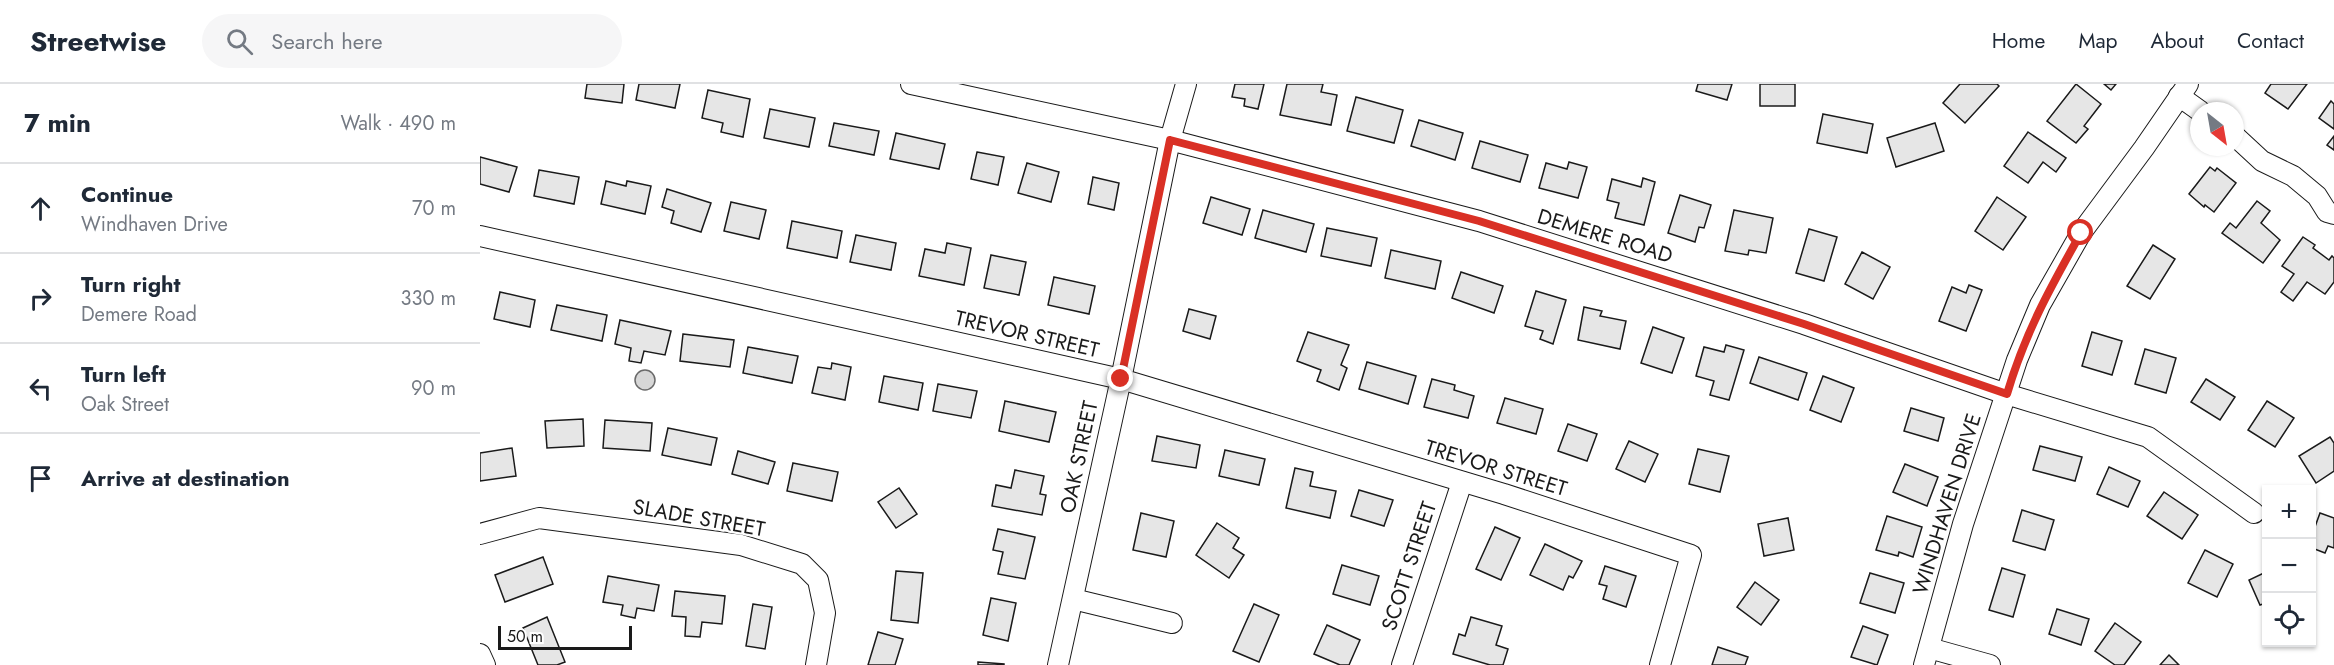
<!DOCTYPE html>
<html lang="en">
<head>
<meta charset="utf-8">
<style>
	body { margin:0; font-family:Jost,sans-serif; background:#f6f6f7; color:#1f2937 }
	.controls { position:absolute; right:18px; bottom:18px; display:grid; overflow:hidden; border-radius:0px; box-shadow:0 2px 4px #0004 }
	.controls button { width:54px; height:54px; display:grid; place-items:center; padding:0; border:0; border-bottom:2px solid #e0e1e3; background:#fff; color:#1f2937; font:30px sans-serif }
	.compass { position:absolute; left:1710px; top:18px; width:54px; height:54px; border-radius:50%; background:#fff; box-shadow:0 2px 4px #0004; rotate:149deg }
	.scale { position:absolute; left:18px; bottom:15px; width:134px; box-sizing:border-box; padding-left:6px; border:3px solid #1a1a1a; border-top:0; font-size:16px; line-height:21px; white-space:nowrap; color:#1a1a1a; -webkit-text-stroke:4px #fff; paint-order:stroke }
	.stop { position:absolute; width:18px; height:18px; margin:-14px; border:4px solid #d93025; border-radius:50%; background:#fff }
	.stop.end { background:#d93025; border-color:#fff; box-shadow:0 2px 6px #0008 }
	.list { margin:0; padding:0; list-style:none }
	h2 { display:flex; justify-content:space-between; align-items:center; height:78px; margin:0; padding:0 24px; font-size:26px }
	h2 small { font-size:20px; font-weight:400; color:#747a83 }
	.list li { display:grid; grid-template-columns:39px 1fr auto; gap:18px; align-items:center; box-sizing:border-box; height:90px; padding:0 24px; border-top:2px solid #e0e1e3 }
	.list b { display:block; font-size:22px; white-space:nowrap }
	.list p { margin:0; font-size:20px; white-space:nowrap; color:#747a83 }
	.list em { font-size:20px; font-style:normal; color:#747a83 }
	.icon { flex:none; width:33px; height:33px; fill:none; stroke:currentColor; stroke-width:2; stroke-linecap:round; stroke-linejoin:round }
	.map { position:relative; flex:none; width:1854px; height:581px; overflow:hidden }
	header { display:flex; align-items:center; gap:36px; box-sizing:border-box; height:84px; padding:0 30px; background:#fff; border-bottom:2px solid #e0e1e3 }
	header strong { font-size:28px }
	nav { display:flex; gap:33px; margin-inline-start:auto; font-size:21px }
	.search { width:420px; height:54px; background:#f6f6f7; display:flex; align-items:center; gap:15px; box-sizing:border-box; padding:0 21px; border-radius:33px; color:#747a83; font-size:22px }
	main { display:flex }
	aside { flex:1; background:#fff }
	.map>svg:first-child { display:block }
	.water { fill:#d7d7d7; stroke:#6a6a6a; stroke-width:1.5 }
	.building { fill:#e6e6e6; stroke:#1a1a1a; stroke-width:1.5 }
	.lines { fill:none; stroke-linecap:round; stroke-linejoin:round }
	.minor-casing { stroke:#1a1a1a; stroke-width:22 }
	.minor { stroke:#fff; stroke-width:20 }
	.route { stroke:#d93025; stroke-width:8 }
	.labels { text-anchor:middle; stroke-width:4.5; stroke-linejoin:round; paint-order:stroke }
	.street-label { font-size:21px; fill:#1a1a1a; stroke:#fff }
</style>
</head>
<body>
<header>
<strong>Streetwise</strong>
<div class="search"><svg class="icon" aria-label="search" viewBox="0 0 24 24"><circle cx="10" cy="10" r="6"/><path d="M15 15l6 6"/></svg>Search here</div>
<nav><a>Home</a><a>Map</a><a>About</a><a>Contact</a></nav>
</header>
<main>
<aside>
<h2>7 min<small>Walk · 490 m</small></h2>
<ul class="list">
<li><svg class="icon" aria-label="ahead" viewBox="0 0 24 24"><path d="M12 20V5M6 11l6-6 6 6"/></svg><div><b>Continue</b><p>Windhaven Drive</p></div><em>70 m</em></li>
<li><svg class="icon" aria-label="right" viewBox="0 0 24 24"><path d="M7 20v-9h11M14 6l5 5-5 5"/></svg><div><b>Turn right</b><p>Demere Road</p></div><em>330 m</em></li>
<li><svg class="icon" aria-label="left" viewBox="0 0 24 24"><path d="M17 20v-9H6M10 6l-5 5 5 5"/></svg><div><b>Turn left</b><p>Oak Street</p></div><em>90 m</em></li>
<li><svg class="icon" aria-label="arrive" viewBox="0 0 24 24"><path d="M6 21V4h12l-3 4 3 4H6"/></svg><div><b>Arrive at destination</b></div></li>
</ul>
</aside>
<div class="map">
<svg width="1854" height="581" viewBox="0 0 1854 581">
	<rect width="100%" height="100%" fill="#fff"/>
	<circle class="water" cx="165" cy="296" r="10"/>
	<g class="building">
		<polygon points="107,0 144,0 142,19 105,14"/>
		<polygon points="159,0 200,0 195,24 156,16"/>
		<polygon points="755,0 784,0 778,25 764,22 765,15 752,13"/>
		<polygon points="807,0 843,0 841,8 857,11 851,41 800,31"/>
		<polygon points="1218,0 1252,0 1247,16 1216,7"/>
		<rect x="1280" y="0" width="35" height="22"/>
		<polygon points="1480,0 1517,0 1519,2 1485,39 1463,19"/>
		<polygon points="1596,0 1621,20 1604,42 1608,45 1596,59 1567,37"/>
		<polygon points="1624,0 1636,0 1631,6"/>
		<polygon points="1791,0 1827,0 1808,25 1785,9"/>
		<polygon points="228,6 270,15 263,53 241,48 243,39 222,34"/>
		<polygon points="876,13 923,26 914,59 867,47"/>
		<polygon points="1851,17 1854,20 1854,45 1839,34"/>
		<polygon points="290,25 335,34 329,63 284,54"/>
		<polygon points="1343,30 1393,40 1387,69 1337,59"/>
		<polygon points="939,36 983,49 975,76 931,62"/>
		<polygon points="354,39 399,47 394,71 349,62"/>
		<polygon points="1455,39 1464,67 1416,83 1407,54"/>
		<polygon points="1548,48 1586,74 1576,88 1563,78 1548,99 1524,82"/>
		<polygon points="416,49 465,60 459,85 410,75"/>
		<polygon points="1854,52 1854,66 1847,61"/>
		<polygon points="1000,57 1048,71 1040,98 992,84"/>
		<polygon points="497,68 524,73 518,101 491,95"/>
		<polygon points="0,73 37,83 29,108 0,100"/>
		<polygon points="1089,78 1107,83 1098,114 1059,104 1066,79 1087,85"/>
		<polygon points="547,79 579,88 571,118 538,109"/>
		<polygon points="1730,83 1735,87 1737,84 1756,99 1734,128 1725,121 1724,123 1709,110"/>
		<polygon points="59,86 99,93 94,120 54,112"/>
		<polygon points="613,93 639,99 634,126 608,120"/>
		<polygon points="1163,94 1175,98 1164,141 1135,134 1139,119 1127,116 1132,95 1161,103"/>
		<polygon points="126,97 146,102 147,97 171,102 165,130 121,120"/>
		<polygon points="187,105 231,119 221,148 191,139 194,127 182,123"/>
		<polygon points="1200,111 1231,121 1224,144 1219,143 1215,158 1188,149"/>
		<polygon points="731,113 770,125 762,151 723,139"/>
		<polygon points="1517,113 1546,133 1523,166 1495,147"/>
		<polygon points="1777,117 1790,127 1781,139 1800,156 1783,179 1742,149 1750,139 1756,144"/>
		<polygon points="251,118 286,126 279,155 244,147"/>
		<polygon points="783,126 834,140 826,168 775,154"/>
		<polygon points="1254,126 1293,134 1286,169 1269,166 1268,171 1245,167"/>
		<polygon points="312,137 362,147 357,174 307,164"/>
		<polygon points="847,144 897,154 891,182 841,172"/>
		<polygon points="1329,145 1357,153 1344,197 1316,189"/>
		<polygon points="376,151 416,159 411,186 370,178"/>
		<polygon points="1823,153 1835,161 1833,164 1849,176 1852,172 1854,174 1854,198 1845,210 1827,198 1813,217 1801,208 1814,190 1802,182"/>
		<polygon points="467,159 491,164 484,201 439,192 445,165 465,169"/>
		<polygon points="1673,161 1695,175 1670,215 1647,202"/>
		<polygon points="911,166 961,177 955,205 905,194"/>
		<polygon points="1382,168 1410,183 1393,215 1365,200"/>
		<polygon points="511,171 546,178 539,211 504,204"/>
		<polygon points="981,188 1023,202 1014,229 972,214"/>
		<polygon points="574,193 615,202 609,230 568,221"/>
		<polygon points="1489,201 1502,206 1486,247 1459,237 1472,203 1486,209"/>
		<polygon points="1056,207 1086,216 1073,260 1060,255 1063,247 1045,242"/>
		<polygon points="20,208 55,216 50,243 14,235"/>
		<polygon points="77,221 127,231 122,257 71,246"/>
		<polygon points="1104,223 1122,227 1120,232 1146,237 1140,265 1098,256"/>
		<polygon points="709,225 736,232 730,255 703,247"/>
		<polygon points="140,236 191,247 185,271 164,267 161,279 149,277 151,264 135,260"/>
		<polygon points="1173,243 1204,254 1192,289 1161,279"/>
		<polygon points="828,248 869,261 861,281 867,284 859,306 837,297 841,286 817,277"/>
		<polygon points="1612,248 1642,257 1632,291 1602,282"/>
		<polygon points="203,250 254,256 250,283 200,277"/>
		<polygon points="1246,261 1264,266 1249,316 1230,311 1234,297 1216,292 1224,263 1244,268"/>
		<polygon points="268,263 318,272 312,299 263,289"/>
		<polygon points="1665,265 1696,274 1686,309 1655,300"/>
		<polygon points="1279,273 1327,289 1318,316 1270,299"/>
		<polygon points="887,278 936,292 928,320 879,305"/>
		<polygon points="352,279 371,283 365,316 332,309 338,283 351,285"/>
		<polygon points="404,292 443,299 438,326 399,318"/>
		<polygon points="1343,292 1374,304 1361,338 1330,326"/>
		<polygon points="952,295 975,301 974,306 994,312 988,334 944,323"/>
		<polygon points="1726,295 1755,313 1740,336 1711,318"/>
		<polygon points="458,300 497,307 491,334 453,327"/>
		<polygon points="1025,314 1063,325 1056,350 1017,339"/>
		<polygon points="525,317 576,328 569,358 519,347"/>
		<polygon points="1787,317 1814,334 1795,363 1768,346"/>
		<polygon points="1431,324 1464,334 1458,357 1424,347"/>
		<polygon points="103,335 104,362 67,364 65,337"/>
		<polygon points="125,336 172,339 170,367 123,364"/>
		<polygon points="1088,340 1117,350 1107,377 1078,367"/>
		<polygon points="188,344 237,354 231,381 182,371"/>
		<polygon points="677,352 720,361 716,384 672,377"/>
		<polygon points="1850,353 1854,359 1854,387 1836,399 1819,372"/>
		<polygon points="1149,357 1178,370 1165,398 1136,385"/>
		<polygon points="1560,362 1602,373 1595,397 1553,386"/>
		<polygon points="32,364 36,392 0,397 0,369"/>
		<polygon points="1218,365 1249,372 1240,408 1209,400"/>
		<polygon points="745,366 785,375 779,401 739,392"/>
		<polygon points="258,367 295,378 288,400 252,390"/>
		<polygon points="313,379 358,388 352,417 307,407"/>
		<polygon points="1425,380 1458,393 1447,422 1413,408"/>
		<polygon points="1629,383 1660,397 1648,423 1617,410"/>
		<polygon points="815,384 833,388 830,402 856,407 850,434 806,424"/>
		<polygon points="535,386 564,392 560,410 566,411 562,431 512,422 516,401 531,404"/>
		<polygon points="419,404 437,430 416,444 398,418"/>
		<polygon points="879,406 913,416 904,442 871,432"/>
		<polygon points="1684,408 1718,431 1702,455 1667,432"/>
		<polygon points="1542,426 1574,436 1565,466 1533,457"/>
		<polygon points="661,429 694,437 686,473 653,466"/>
		<polygon points="1840,429 1854,434 1854,464 1848,462 1845,469 1832,464 1832,451"/>
		<polygon points="1407,432 1442,443 1433,473 1419,468 1418,472 1396,466"/>
		<polygon points="1308,434 1314,466 1284,472 1278,440"/>
		<polygon points="737,439 759,454 753,464 764,471 749,494 716,471"/>
		<polygon points="1015,443 1040,454 1021,496 996,485"/>
		<polygon points="518,445 555,453 545,495 518,490 523,468 513,466"/>
		<polygon points="1065,460 1102,477 1093,494 1089,492 1083,506 1050,491"/>
		<polygon points="1725,466 1753,480 1737,513 1708,499"/>
		<polygon points="63,473 73,500 25,518 15,491"/>
		<polygon points="862,481 899,492 890,521 853,510"/>
		<polygon points="1125,482 1156,492 1146,523 1123,515 1127,502 1119,500"/>
		<polygon points="1522,484 1545,491 1533,533 1509,526"/>
		<polygon points="416,487 443,489 438,539 411,536"/>
		<polygon points="1786,488 1786,519 1780,521 1769,496"/>
		<polygon points="1390,489 1424,499 1415,529 1380,519"/>
		<polygon points="128,492 179,501 174,527 157,524 155,534 141,531 143,521 123,518"/>
		<polygon points="1275,498 1299,516 1281,541 1257,523"/>
		<polygon points="195,507 245,512 242,540 222,538 220,553 205,552 206,533 192,532"/>
		<polygon points="511,514 536,519 528,557 503,551"/>
		<polygon points="273,520 292,523 285,565 266,562"/>
		<polygon points="774,520 799,531 779,578 753,567"/>
		<polygon points="1577,525 1609,535 1601,561 1569,550"/>
		<polygon points="67,533 85,578 77,581 58,581 43,544"/>
		<polygon points="991,533 1022,542 1016,561 1028,565 1023,581 1010,581 973,570 979,550 985,552"/>
		<polygon points="1635,539 1661,558 1644,581 1635,581 1615,567"/>
		<polygon points="847,541 880,556 869,581 860,581 834,570"/>
		<polygon points="1383,542 1408,551 1397,581 1371,573"/>
		<polygon points="398,548 423,555 415,581 388,581"/>
		<polygon points="1238,563 1268,573 1265,581 1232,581"/>
		<polygon points="1689,571 1699,581 1680,581"/>
		<polygon points="498,578 524,580 524,581 498,581"/>
	</g>
	<g class="lines">
		<defs>
			<g id="minor">
				<polyline points="431,0 690,56 999,137 1324,240 1526,310 1668,353 1774,429"/>
				<polyline points="1699,12 1720,27"/>
				<polyline points="1755,52 1782,77 1813,92 1837,112 1847,128 1854,130"/>
				<polyline points="0,152 641,295 1024,410 1211,471 1180,581"/>
				<polyline points="0,450 59,434 261,461 322,480 338,496 345,529 336,581"/>
				<polyline points="593,515 692,539"/>
				<polyline points="1449,564 1510,581"/>
				<polyline points="0,570 5,581"/>
				<polyline points="578,581 641,295 690,56 706,0"/>
				<polyline points="922,581 982,398"/>
				<polyline points="1444,581 1483,440 1537,276 1560,221 1601,149 1664,64 1708,0"/>
			</g>
		</defs>
		<use href="#minor" class="minor-casing"/>
		<use href="#minor" class="minor"/>
	</g>
	<g class="lines">
		<path class="route" d="M 641,295 L 690,56 L 999,137 L 1324,240 L 1527,310 C 1545,249 1570,204 1601,149"/>
	</g>
	<g class="labels">
		<g class="street-label">
			<text transform="translate(1125 152) rotate(17)" y="7">DEMERE ROAD</text>
			<text transform="translate(547 250) rotate(13)" y="7">TREVOR STREET</text>
			<text transform="translate(599 373) rotate(-78)" y="7">OAK STREET</text>
			<text transform="translate(1016 384) rotate(17)" y="7">TREVOR STREET</text>
			<text transform="translate(1467 420) rotate(-73)" y="7">WINDHAVEN DRIVE</text>
			<text transform="translate(219 434) rotate(10)" y="7">SLADE STREET</text>
			<text transform="translate(929 482) rotate(-72)" y="7">SCOTT STREET</text>
		</g>
	</g>
</svg>
<div class="controls">
<button>+</button>
<button>−</button>
<button><svg class="icon" aria-label="locate" viewBox="0 0 24 24"><circle cx="12" cy="12" r="6"/><path d="M12 2v4M12 18v4M2 12h4M18 12h4"/></svg></button>
</div>
<svg class="compass" viewBox="-18 -18 36 36"><path d="M0-13l5 13h-10z" fill="#e53935"/><path d="M0 13l5-13h-10z" fill="#747a83"/></svg>
<div class="scale">50 m</div>
<div class="stop" style="left:1601px;top:149px"></div>
<div class="stop end" style="left:641px;top:295px"></div>
</div>
</main>
</body>
</html>
